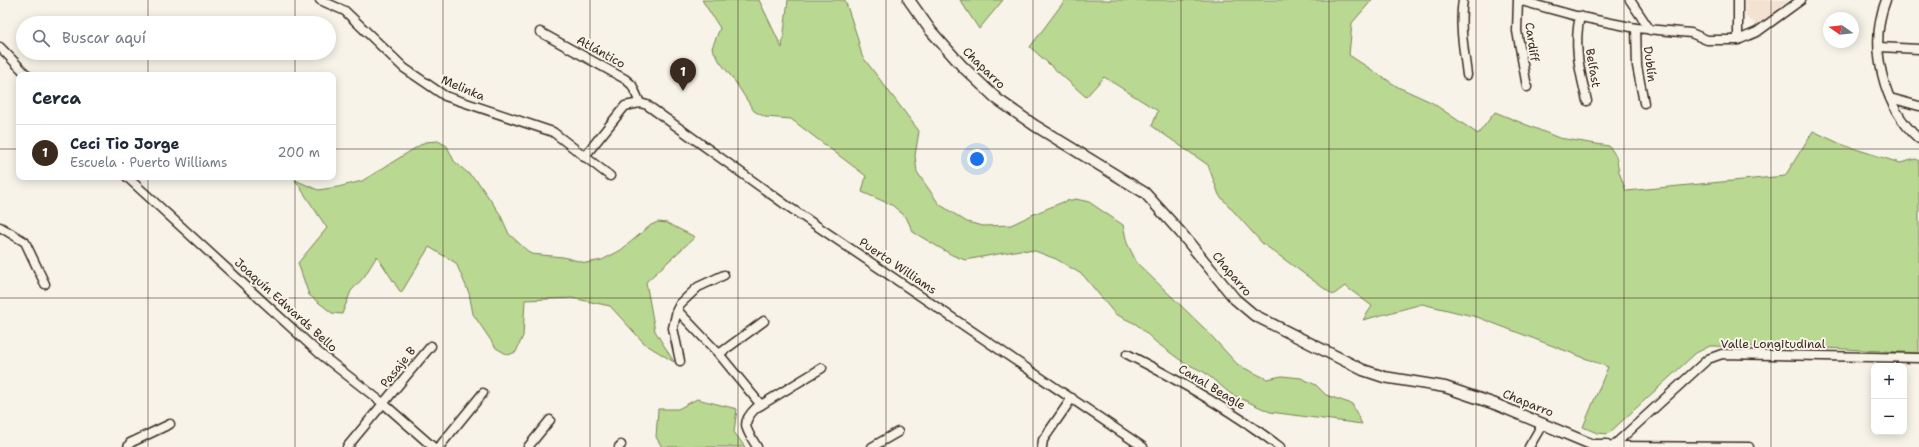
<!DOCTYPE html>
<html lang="es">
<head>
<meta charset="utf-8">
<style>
	body { margin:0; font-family:"Shantell Sans",sans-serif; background:#f6f6f7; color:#1f2937 }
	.controls { position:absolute; right:12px; bottom:12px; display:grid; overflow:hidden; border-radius:8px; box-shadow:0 2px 10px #0003 }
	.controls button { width:36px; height:36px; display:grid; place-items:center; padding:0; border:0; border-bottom:1px solid #e0e1e3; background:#fff; color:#1f2937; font:20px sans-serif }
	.compass { position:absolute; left:1823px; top:12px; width:36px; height:36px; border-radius:50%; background:#fff; box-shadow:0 2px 10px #0003; rotate:284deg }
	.you { position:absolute; left:977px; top:159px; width:14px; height:14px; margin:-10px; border:3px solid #fff; border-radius:50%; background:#1a73e8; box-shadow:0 0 0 6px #1a73e833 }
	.badge { display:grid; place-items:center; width:26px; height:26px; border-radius:50%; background:#3b2a1e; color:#fff; font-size:13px; font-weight:700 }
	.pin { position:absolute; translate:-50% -33px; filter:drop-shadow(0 1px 2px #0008) }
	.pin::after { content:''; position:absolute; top:21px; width:14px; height:12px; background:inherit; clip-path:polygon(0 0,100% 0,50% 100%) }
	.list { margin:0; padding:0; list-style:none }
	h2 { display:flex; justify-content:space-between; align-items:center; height:52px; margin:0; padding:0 16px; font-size:17px }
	h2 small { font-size:13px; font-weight:400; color:#747a83 }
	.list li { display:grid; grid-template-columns:26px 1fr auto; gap:12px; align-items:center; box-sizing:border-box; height:56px; padding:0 16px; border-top:1px solid #e0e1e3 }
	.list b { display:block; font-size:15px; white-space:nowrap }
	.list p { margin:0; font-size:13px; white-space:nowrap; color:#747a83 }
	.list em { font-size:13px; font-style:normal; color:#747a83 }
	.icon { flex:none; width:22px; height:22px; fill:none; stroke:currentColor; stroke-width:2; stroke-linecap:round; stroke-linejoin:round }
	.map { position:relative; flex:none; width:1919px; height:447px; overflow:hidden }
	.search { position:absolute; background:#fff; box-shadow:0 2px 10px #0003; left:16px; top:16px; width:320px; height:44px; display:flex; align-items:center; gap:10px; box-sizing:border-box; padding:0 14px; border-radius:22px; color:#747a83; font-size:15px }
	.panel { position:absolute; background:#fff; box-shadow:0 2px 10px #0003; left:16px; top:72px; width:320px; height:108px; border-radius:8px }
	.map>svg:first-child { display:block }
	.built { fill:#f3e2d1 }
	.green { fill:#b9d891; stroke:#7a8158 }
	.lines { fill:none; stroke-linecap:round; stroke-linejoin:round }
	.minor-casing { stroke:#3b2a1e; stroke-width:11 }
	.tertiary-casing { stroke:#3b2a1e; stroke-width:13 }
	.minor { stroke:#f7f3e8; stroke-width:8 }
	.tertiary { stroke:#f7f3e8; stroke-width:10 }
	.grid { fill:none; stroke:#3b2a1e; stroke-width:1; stroke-opacity:0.55 }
	.labels { text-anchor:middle; stroke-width:4; stroke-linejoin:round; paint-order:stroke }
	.street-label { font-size:12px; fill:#3b2a1e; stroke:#f7f3e8 }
</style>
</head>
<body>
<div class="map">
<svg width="1919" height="447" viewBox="0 0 1919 447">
	<rect width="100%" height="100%" fill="#f7f3e8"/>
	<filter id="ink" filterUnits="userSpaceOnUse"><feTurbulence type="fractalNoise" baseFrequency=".025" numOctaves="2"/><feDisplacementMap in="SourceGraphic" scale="8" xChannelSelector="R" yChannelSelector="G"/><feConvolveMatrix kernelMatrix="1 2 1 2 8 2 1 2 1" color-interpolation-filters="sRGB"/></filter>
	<g filter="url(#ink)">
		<polygon class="built" points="1746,0 1789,0 1757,25 1745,16"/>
		<g class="green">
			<polygon points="702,0 759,0 782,48 788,0 845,0 857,36 862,56 919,131 915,156 917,172 939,204 967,222 983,226 1011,225 1034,214 1063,202 1076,199 1089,202 1123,225 1127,243 1137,263 1205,329 1238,365 1267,379 1282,376 1301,378 1316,385 1326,395 1352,404 1362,424 1270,412 1231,394 1204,372 1183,362 1157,343 1136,324 1115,314 1083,275 1056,259 1035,251 1020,250 965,260 952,255 913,232 906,217 892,205 862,192 866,176 791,119 765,117 754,111 734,80 720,62 712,48 720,28"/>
			<polygon points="960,0 1003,0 979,29"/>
			<polygon points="1065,0 1372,0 1352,23 1349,55 1398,87 1431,102 1478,134 1495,112 1559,138 1609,146 1616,156 1619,172 1626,191 1785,176 1813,131 1843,145 1900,163 1916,159 1919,161 1919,353 1826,348 1710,346 1696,353 1608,434 1597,433 1583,427 1608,367 1477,317 1422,304 1363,320 1372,306 1345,286 1333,295 1262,243 1219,195 1208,165 1152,126 1158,111 1104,77 1086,97 1030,47"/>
			<polygon points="438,141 447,146 454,161 478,182 500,214 509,234 531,254 563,257 586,263 602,260 621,250 651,225 658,222 667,223 695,237 646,282 655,331 674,362 645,344 610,306 572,298 525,300 523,336 516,352 508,355 496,348 473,314 469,293 456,263 429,247 401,293 377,256 364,277 351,291 342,314 332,313 309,295 298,263 327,228 295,180 318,190 338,187 362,181 425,142"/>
			<polygon points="697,399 737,409 734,432 745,447 662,447 656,437 658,409 678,409"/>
		</g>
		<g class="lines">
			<defs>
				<g id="minor">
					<polyline points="320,0 345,11 404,68 445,96 553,132 610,176"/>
					<path d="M 1463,0 C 1459,25 1464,50 1467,75"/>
					<polyline points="1630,0 1650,30"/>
					<polyline points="1738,0 1738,40"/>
					<path d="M 1886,0 C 1868,46 1883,107 1919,139"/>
					<path d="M 1580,16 C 1573,46 1580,72 1587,101"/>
					<polyline points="1636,28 1637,66 1644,103"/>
					<polyline points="540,32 625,79 632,85 640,103"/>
					<polyline points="0,47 27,75"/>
					<polyline points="1879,47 1919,49"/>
					<polyline points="1527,87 1517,31 1518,0 1576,16 1636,28 1691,33 1707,40 1738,40 1757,32 1801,0"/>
					<polyline points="1890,98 1919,106"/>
					<polyline points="584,157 625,106 640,103 647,105 786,205 1143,447"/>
					<polyline points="127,177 319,353 384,404 433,447"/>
					<polyline points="0,227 25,242 45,284"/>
					<polyline points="677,310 719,354 761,405"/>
					<polyline points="719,354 764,321"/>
					<path d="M 1127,354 C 1180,381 1233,411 1280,447"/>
					<polyline points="680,361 673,328 677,310 680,304 698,287 724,275"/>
					<polyline points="1612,446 1749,447"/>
					<polyline points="1613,446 1708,359 1722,354 1919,358"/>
					<polyline points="128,447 130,443 170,424"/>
					<polyline points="347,447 431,346"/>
					<polyline points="439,447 483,393"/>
					<polyline points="528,447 550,420"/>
					<polyline points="619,447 621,445"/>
					<path d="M 757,447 C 747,430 739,424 756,408 L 822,368"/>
					<polyline points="872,447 898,432"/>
					<polyline points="1042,447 1043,440 1072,398"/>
					<polyline points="1529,447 1543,423"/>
				</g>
				<polyline id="tertiary" points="909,0 931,31 962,66 997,99 1034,125 1145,193 1181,233 1235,299 1254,315 1363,370 1384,377 1445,387 1495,404 1593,445 1607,445 1607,447"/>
			</defs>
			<use href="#minor" class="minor-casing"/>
			<use href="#tertiary" class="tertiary-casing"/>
			<use href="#minor" class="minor"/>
			<use href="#tertiary" class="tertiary"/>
		</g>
	</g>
	<path class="grid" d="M 148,0 L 148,23M 295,0 L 295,23M 443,0 L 443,447M 590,0 L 590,447M 738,0 L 738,447M 886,0 L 886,447M 1033,0 L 1033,447M 1181,0 L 1181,447M 1329,0 L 1329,447M 1476,0 L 1476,447M 1624,0 L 1624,447M 1771,0 L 1771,447M 148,53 L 148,75M 295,53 L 295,75M 0,149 L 19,149M 333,149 L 1919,149M 148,177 L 148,447M 295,177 L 295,447M 0,298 L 1919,298"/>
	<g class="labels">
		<g class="street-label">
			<text transform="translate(1532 42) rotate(82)" y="4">Cardiff</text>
			<text transform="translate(601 52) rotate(29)" y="4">Atlántico</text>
			<text transform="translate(1650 64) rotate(83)" y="4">Dublín</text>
			<text transform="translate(984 68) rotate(44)" y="4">Chaparro</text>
			<text transform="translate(1593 68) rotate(80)" y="4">Belfast</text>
			<text transform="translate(463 88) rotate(23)" y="4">Melinka</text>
			<text transform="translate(898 266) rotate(34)" y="4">Puerto Williams</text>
			<text transform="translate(1232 274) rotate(50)" y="4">Chaparro</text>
			<text transform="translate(286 305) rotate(42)" y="4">Joaquín Edwards Bello</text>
			<text x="1773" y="348">Valle Longitudinal</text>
			<text transform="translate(398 367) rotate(-51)" y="4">Pasaje B</text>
			<text transform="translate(1212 387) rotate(31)" y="4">Canal Beagle</text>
			<text transform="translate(1528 403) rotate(22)" y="4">Chaparro</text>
		</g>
	</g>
</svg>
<div class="controls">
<button>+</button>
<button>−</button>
</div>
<svg class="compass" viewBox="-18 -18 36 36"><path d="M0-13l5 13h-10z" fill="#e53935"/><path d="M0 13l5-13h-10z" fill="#747a83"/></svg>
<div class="you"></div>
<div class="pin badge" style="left:683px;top:91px">1</div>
<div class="search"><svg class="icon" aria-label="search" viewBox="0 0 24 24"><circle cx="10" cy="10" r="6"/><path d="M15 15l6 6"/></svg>Buscar aquí</div>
<section class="panel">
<h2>Cerca<small></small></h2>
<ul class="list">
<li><span class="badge">1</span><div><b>Ceci Tio Jorge</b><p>Escuela · Puerto Williams</p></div><em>200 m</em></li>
</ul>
</section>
</div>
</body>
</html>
